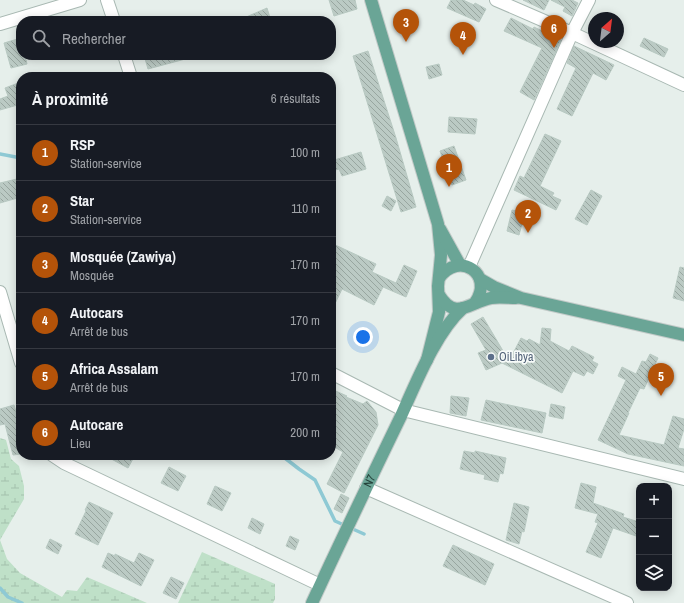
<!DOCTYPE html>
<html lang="fr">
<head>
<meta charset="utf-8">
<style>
	body { margin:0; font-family:"Archivo Narrow",sans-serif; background:#242831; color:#f1f3f6 }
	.controls { position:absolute; right:12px; bottom:12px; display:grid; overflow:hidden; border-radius:8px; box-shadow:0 2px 10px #0003 }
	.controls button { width:36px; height:36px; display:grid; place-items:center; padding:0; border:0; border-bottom:1px solid #363941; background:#171b24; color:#f1f3f6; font:20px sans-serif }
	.compass { position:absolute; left:588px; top:12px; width:36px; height:36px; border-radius:50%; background:#171b24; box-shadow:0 2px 10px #0003; rotate:28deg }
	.you { position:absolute; left:363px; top:337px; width:14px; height:14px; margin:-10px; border:3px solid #fff; border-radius:50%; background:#1a73e8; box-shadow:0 0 0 6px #1a73e833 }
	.badge { display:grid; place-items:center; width:26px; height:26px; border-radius:50%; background:#b45309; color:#fff; font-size:13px; font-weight:700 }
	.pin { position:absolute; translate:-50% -33px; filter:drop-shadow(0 1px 2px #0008) }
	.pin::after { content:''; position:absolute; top:21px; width:14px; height:12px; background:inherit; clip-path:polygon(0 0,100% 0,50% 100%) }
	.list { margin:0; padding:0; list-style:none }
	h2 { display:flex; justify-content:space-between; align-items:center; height:52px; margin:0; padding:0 16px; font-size:17px }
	h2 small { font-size:13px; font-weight:400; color:#9ea1a6 }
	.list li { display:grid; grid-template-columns:26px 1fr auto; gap:12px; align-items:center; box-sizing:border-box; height:56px; padding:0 16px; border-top:1px solid #363941 }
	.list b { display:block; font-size:15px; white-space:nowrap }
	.list p { margin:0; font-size:13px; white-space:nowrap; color:#9ea1a6 }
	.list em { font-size:13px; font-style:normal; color:#9ea1a6 }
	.icon { flex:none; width:22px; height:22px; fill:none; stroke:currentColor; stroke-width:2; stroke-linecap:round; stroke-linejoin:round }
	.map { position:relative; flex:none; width:684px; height:603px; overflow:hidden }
	.search { position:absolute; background:#171b24; box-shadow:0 2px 10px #0003; left:16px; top:16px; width:320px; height:44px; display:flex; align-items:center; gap:10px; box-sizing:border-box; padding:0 14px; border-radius:16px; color:#9ea1a6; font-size:15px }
	.panel { position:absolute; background:#171b24; box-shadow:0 2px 10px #0003; left:16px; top:72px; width:320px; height:388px; border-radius:16px }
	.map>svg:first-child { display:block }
	.wetland { fill:url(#wetland-marsh) }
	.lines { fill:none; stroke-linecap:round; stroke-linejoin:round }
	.stream { stroke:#8ec9d4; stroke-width:3.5 }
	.building { fill:url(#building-back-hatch); stroke:#b8c9c2 }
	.minor-casing { stroke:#a8b8b2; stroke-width:14 }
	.tertiary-casing { stroke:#a8b8b2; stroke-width:14 }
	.primary-casing { stroke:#c2cac8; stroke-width:14 }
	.minor { stroke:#fff; stroke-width:12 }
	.tertiary { stroke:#fff; stroke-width:12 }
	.primary { stroke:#6aa596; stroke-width:12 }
	.service-dot { fill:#5c6f8a; stroke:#f7fbf9; stroke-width:1.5 }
	.labels { text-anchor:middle; stroke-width:3.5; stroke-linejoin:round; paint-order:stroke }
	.service-label { font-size:12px; fill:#4e5e75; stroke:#f7fbf9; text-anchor:start }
	.street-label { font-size:12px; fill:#24423a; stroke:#f7fbf9 }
</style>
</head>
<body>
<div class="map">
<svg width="684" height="603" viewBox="0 0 684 603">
	<defs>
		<pattern id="wetland-marsh" width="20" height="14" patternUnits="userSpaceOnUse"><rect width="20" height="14" fill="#bfe0c8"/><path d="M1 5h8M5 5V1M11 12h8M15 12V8" fill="none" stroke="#a4c1ad"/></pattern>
		<pattern id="building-back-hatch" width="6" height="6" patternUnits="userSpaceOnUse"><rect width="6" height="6" fill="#bbcac4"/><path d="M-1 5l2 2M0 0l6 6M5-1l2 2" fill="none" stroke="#98a6a0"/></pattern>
	</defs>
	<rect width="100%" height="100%" fill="#e6efeb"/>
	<g class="wetland">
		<polygon points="0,438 6,440 11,459 19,466 24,486 24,499 0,540 7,559 20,573 62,597 67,590 77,591 87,577 147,603 0,603"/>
		<polygon points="202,552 275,584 275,599 273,603 178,603"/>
	</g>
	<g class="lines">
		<g class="stream">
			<polyline points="0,154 21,158"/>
			<polyline points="281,455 299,469 315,480 335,521 364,534"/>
			<polyline points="0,588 8,597 22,603"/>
		</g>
	</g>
	<g class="building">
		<polygon points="329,0 355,0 357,9 334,16"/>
		<polygon points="451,0 463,0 474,5 475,3 486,9 479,22 447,8"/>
		<polygon points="523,0 549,0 544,10"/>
		<polygon points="551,0 572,0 578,3 572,16 563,11 565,7"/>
		<polygon points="267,8 271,21 237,21"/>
		<polygon points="511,18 533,29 534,27 561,40 534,100 520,92 542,48 504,31"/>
		<polygon points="21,38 21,55 25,55 27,64 11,68 4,43"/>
		<polygon points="644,38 668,49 664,57 640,46"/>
		<polygon points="574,46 614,65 606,80 593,73 572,116 557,109 576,68 567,63"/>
		<polygon points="368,51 396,138 416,207 401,212 353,56"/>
		<polygon points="144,55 189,55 189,58 148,69"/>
		<polygon points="439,64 442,75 429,79 426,67"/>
		<polygon points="21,82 21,104 0,110 0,99 8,96 5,88"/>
		<polygon points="449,117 477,119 475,134 448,132"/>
		<polygon points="545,134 561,141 540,186 554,193 552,196 561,200 556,210 514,190 520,176 524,178"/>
		<polygon points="454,146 466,180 452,185 440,151"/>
		<polygon points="361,152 366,169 342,176 339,169 331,171 331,161"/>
		<polygon points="21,178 21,197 0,203 0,183"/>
		<polygon points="591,190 602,196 587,225 575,219"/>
		<polygon points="387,196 396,201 391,211 382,206"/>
		<polygon points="512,210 525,213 519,235 507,231"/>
		<polygon points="331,243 376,264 372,272 396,283 404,265 417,271 406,297 383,287 374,305 342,289 331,312"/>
		<polygon points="680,267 684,268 684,301 673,298"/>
		<polygon points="483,317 509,361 521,338 527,341 529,339 540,345 542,328 551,329 550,341 569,351 572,346 594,357 592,361 598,364 593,374 587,371 584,376 573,371 562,393 502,363 486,370 478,353 486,350 471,324"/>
		<polygon points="650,354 658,358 644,389 640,388 628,413 629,413 619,435 664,445 673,416 684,419 684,429 678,448 684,449 684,466 628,454 598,440 626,380 618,376 622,367 636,374 642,361 646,362"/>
		<polygon points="331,389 347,396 346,397 363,404 367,401 376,412 378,425 344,493 327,484 343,452 331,445"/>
		<polygon points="451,396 469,398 466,416 450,413"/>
		<polygon points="486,400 546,413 542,433 481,420"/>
		<polygon points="551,404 565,407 563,419 549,416"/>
		<polygon points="14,405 21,429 21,454 13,455 5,424 0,425 0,409"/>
		<polygon points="464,451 475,453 475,451 506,458 503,474 500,473 498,482 484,479 485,475 460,469"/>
		<polygon points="104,455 135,455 128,468"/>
		<polygon points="169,467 186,476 178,491 161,483"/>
		<polygon points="581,483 596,487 593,503 624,514 623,517 639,522 639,537 613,528 601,558 586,552 598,523 595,522 598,514 575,508"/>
		<polygon points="215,486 231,493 222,511 207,504"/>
		<polygon points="341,494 349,498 342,513 334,509"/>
		<polygon points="89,502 113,513 98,545 75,534 86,511 85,510"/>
		<polygon points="514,503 529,507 524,532 522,531 519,544 506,540"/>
		<polygon points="252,518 264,524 260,534 248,528"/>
		<polygon points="290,536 299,540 295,550 286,546"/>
		<polygon points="50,539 62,545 58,554 46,548"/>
		<polygon points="453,545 494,564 485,585 443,566"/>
		<polygon points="108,553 115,556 115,554 134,563 139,553 154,560 141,586 102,567"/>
		<polygon points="171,577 184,583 176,599 163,593"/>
	</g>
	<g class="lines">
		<defs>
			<g id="minor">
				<polyline points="107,0 114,21"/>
				<polyline points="496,0 572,33 684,85"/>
				<polyline points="124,55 131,77"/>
				<polyline points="469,267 572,33 589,0"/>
				<polyline points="0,292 21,363"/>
				<polyline points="331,373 403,410 684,479"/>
				<polyline points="52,455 64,463 320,585"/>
				<polyline points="366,488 627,603"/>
			</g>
			<polyline id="tertiary" points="0,24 80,0"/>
			<g id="primary">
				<polyline points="371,0 438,224 441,255 438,286 439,312 427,360"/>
				<polyline points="440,229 460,265"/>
				<path d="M 439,278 C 459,250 495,274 475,303"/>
				<polyline points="480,279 494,287 521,298 684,335"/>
				<path d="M 439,295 C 456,322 469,302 491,298 C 499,297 508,298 516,298"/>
				<path id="s1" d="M 312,603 C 341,540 371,478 401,416 C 416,383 436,332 463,308"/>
			</g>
		</defs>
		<use href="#minor" class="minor-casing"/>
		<use href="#tertiary" class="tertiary-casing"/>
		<use href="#primary" class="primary-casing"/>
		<use href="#minor" class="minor"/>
		<use href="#tertiary" class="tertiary"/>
		<use href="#primary" class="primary"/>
	</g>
	<circle class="service-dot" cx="491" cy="357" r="4"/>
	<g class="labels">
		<g class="service-label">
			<text x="499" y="361">OiLibya</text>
		</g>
		<g class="street-label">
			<text dy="4" stroke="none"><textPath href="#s1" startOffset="135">N7</textPath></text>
		</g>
	</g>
</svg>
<div class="controls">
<button>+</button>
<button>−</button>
<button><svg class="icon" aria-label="layers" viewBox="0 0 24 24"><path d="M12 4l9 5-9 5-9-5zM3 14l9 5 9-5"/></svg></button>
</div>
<svg class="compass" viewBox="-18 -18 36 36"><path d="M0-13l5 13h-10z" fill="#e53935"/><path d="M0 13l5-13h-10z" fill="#9ea1a6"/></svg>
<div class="you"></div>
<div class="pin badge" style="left:449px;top:187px">1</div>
<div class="pin badge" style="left:528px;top:233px">2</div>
<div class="pin badge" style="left:406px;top:42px">3</div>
<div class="pin badge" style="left:463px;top:55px">4</div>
<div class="pin badge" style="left:661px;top:396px">5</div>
<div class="pin badge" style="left:554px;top:48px">6</div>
<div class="search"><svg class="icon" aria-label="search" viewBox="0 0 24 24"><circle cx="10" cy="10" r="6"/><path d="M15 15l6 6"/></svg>Rechercher</div>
<section class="panel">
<h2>À proximité<small>6 résultats</small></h2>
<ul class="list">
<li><span class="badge">1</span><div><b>RSP</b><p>Station-service</p></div><em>100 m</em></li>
<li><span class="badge">2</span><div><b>Star</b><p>Station-service</p></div><em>110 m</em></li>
<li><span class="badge">3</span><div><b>Mosquée (Zawiya)</b><p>Mosquée</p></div><em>170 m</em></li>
<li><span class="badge">4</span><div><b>Autocars</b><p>Arrêt de bus</p></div><em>170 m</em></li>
<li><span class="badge">5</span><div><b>Africa Assalam</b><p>Arrêt de bus</p></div><em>170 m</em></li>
<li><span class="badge">6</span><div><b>Autocare</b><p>Lieu</p></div><em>200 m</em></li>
</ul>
</section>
</div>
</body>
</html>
